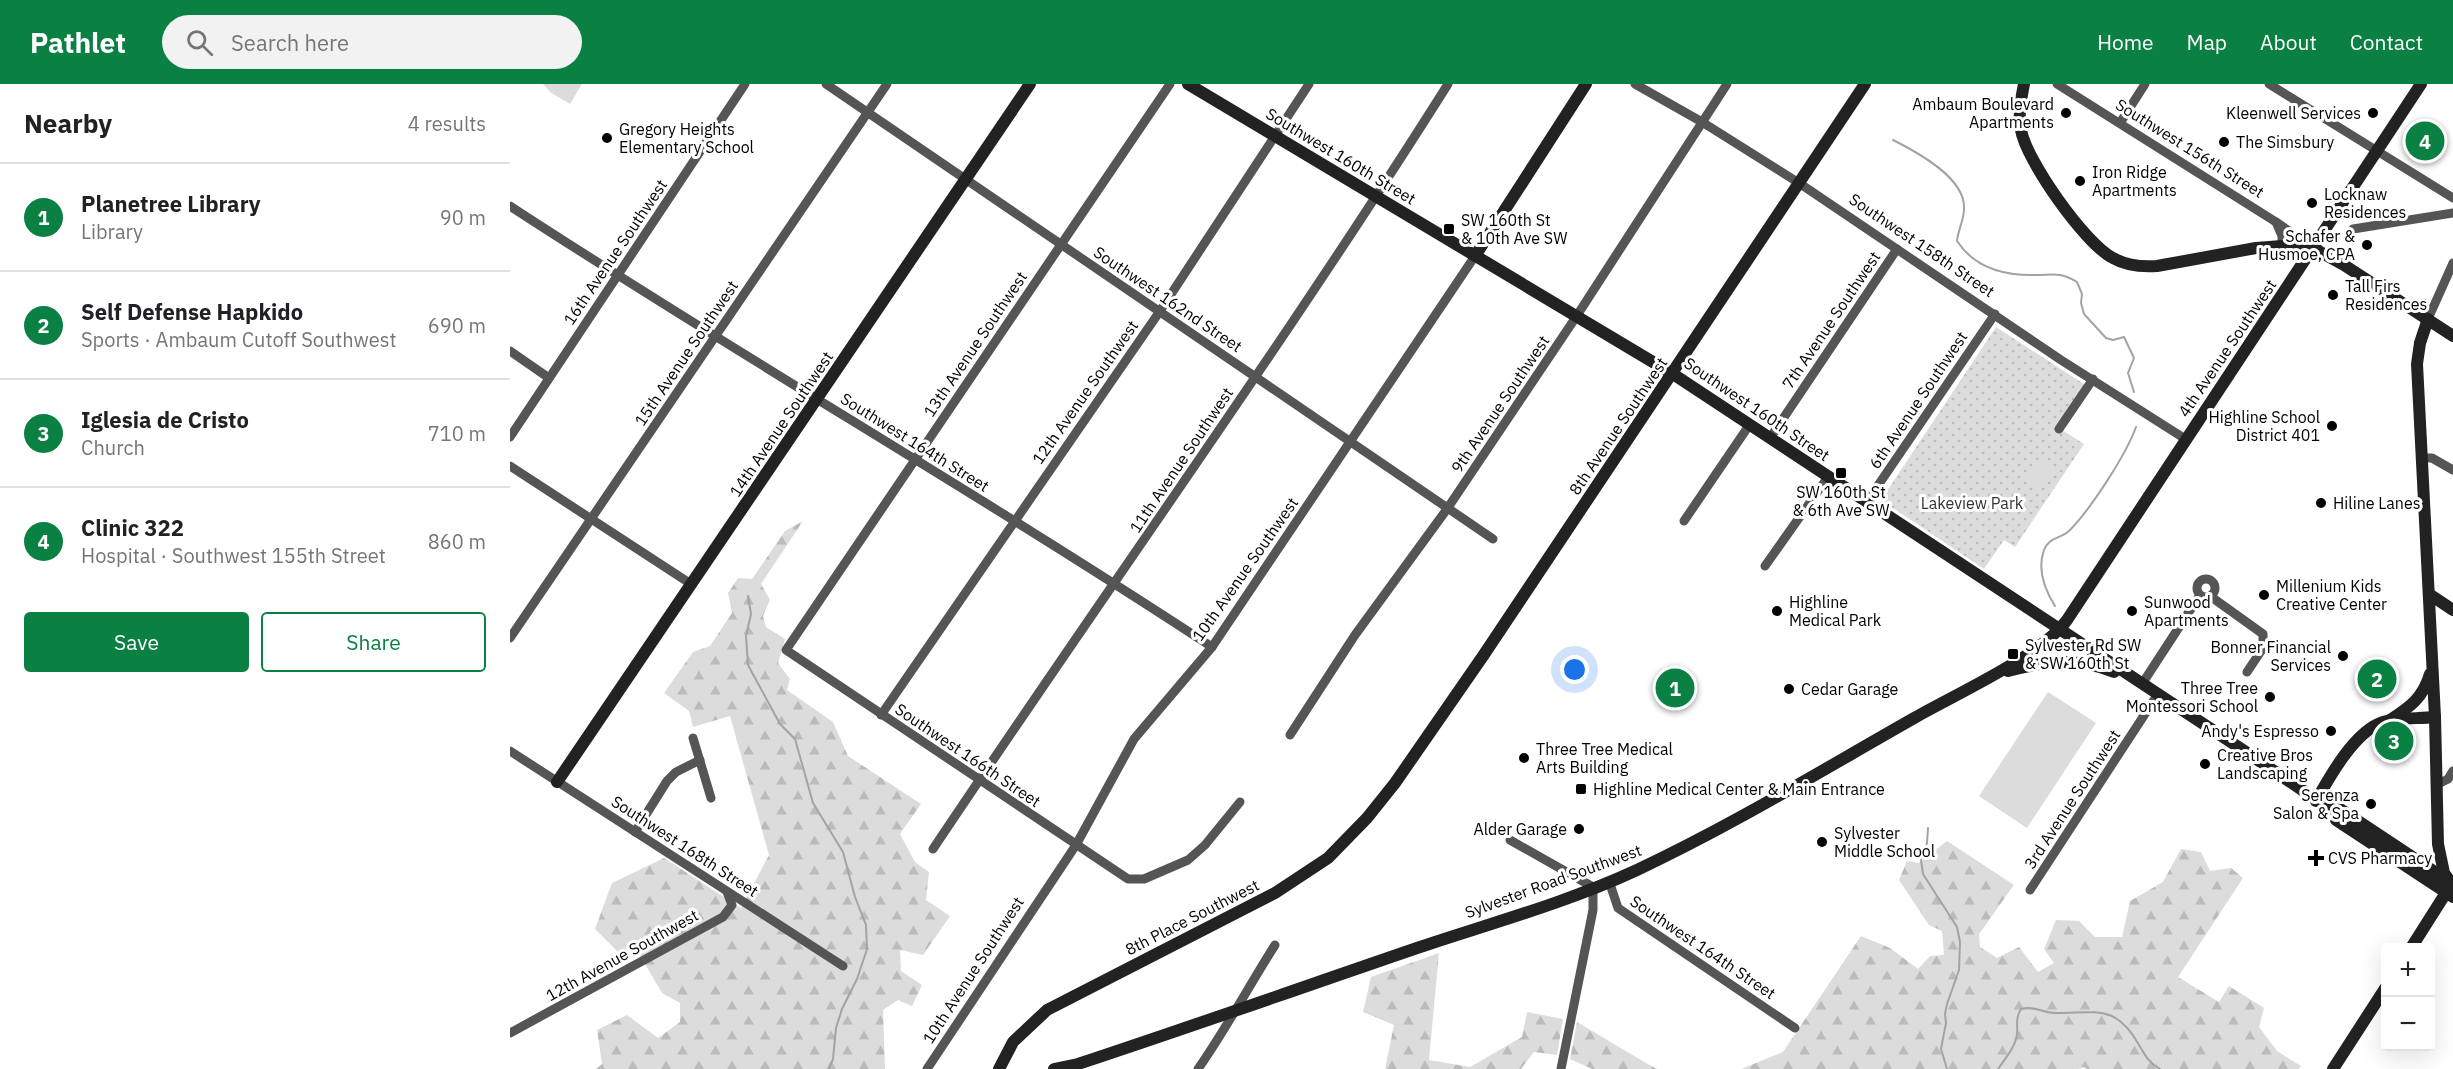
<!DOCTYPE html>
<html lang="en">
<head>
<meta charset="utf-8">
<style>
	body { margin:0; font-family:"IBM Plex Sans",sans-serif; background:#f2f2f2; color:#202124 }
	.controls { position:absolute; right:18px; bottom:18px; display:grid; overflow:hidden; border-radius:6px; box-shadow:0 6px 24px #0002 }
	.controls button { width:54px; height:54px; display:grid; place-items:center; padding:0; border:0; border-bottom:2px solid #e0e0e0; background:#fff; color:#202124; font:30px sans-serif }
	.you { position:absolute; left:1065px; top:586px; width:21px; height:21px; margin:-15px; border:4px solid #fff; border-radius:50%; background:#1a73e8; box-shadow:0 0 0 9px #1a73e833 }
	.badge { display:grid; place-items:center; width:39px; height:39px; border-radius:50%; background:#0b8043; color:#fff; font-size:20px; font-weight:700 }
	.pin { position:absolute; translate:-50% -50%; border:3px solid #fff; box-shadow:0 2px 6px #0006 }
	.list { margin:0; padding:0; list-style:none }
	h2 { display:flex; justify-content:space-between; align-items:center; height:78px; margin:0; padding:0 24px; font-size:26px }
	h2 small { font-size:20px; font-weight:400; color:#757577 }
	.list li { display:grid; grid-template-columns:39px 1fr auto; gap:18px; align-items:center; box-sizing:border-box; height:108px; padding:0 24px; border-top:2px solid #e0e0e0 }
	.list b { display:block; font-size:22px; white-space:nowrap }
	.list p { margin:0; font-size:20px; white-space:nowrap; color:#757577 }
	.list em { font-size:20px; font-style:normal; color:#757577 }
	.actions { display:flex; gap:12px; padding:18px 24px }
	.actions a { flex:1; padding:14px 0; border:2px solid #0b8043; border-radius:6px; text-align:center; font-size:21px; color:#0b8043 }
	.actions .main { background:#0b8043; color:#fff }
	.icon { flex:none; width:33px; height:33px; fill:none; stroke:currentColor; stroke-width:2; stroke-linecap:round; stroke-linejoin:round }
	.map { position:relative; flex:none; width:1943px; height:985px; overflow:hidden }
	header { display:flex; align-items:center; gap:36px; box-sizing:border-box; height:84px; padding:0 30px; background:#0b8043; color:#fff }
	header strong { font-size:28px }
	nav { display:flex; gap:33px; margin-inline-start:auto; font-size:21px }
	.search { width:420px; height:54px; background:#f2f2f2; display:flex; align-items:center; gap:15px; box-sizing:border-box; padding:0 21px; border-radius:33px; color:#757577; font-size:22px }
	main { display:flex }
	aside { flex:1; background:#fff }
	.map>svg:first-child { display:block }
	.forest { fill:url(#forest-firs) }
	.park { fill:url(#park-dots) }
	.garden { fill:#dcdcdc }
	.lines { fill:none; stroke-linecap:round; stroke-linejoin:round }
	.stream { stroke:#a3a3a3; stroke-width:2 }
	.street { stroke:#555; stroke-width:9 }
	.secondary { stroke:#222; stroke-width:12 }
	.poi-dot { fill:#000; stroke:#fff; stroke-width:2 }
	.labels { text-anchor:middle; stroke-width:6; stroke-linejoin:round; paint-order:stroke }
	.poi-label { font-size:16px; fill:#000; stroke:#fff; text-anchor:start }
	.street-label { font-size:16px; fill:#000; stroke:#fff }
	.park-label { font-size:16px; fill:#333; stroke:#fff }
</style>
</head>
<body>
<header>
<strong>Pathlet</strong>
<div class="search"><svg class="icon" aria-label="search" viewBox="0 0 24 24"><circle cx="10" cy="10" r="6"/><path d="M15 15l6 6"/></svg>Search here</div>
<nav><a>Home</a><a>Map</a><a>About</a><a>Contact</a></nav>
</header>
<main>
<aside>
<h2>Nearby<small>4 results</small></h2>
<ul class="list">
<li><span class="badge">1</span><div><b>Planetree Library</b><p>Library</p></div><em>90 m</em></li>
<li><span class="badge">2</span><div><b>Self Defense Hapkido</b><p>Sports · Ambaum Cutoff Southwest</p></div><em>690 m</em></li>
<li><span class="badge">3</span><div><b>Iglesia de Cristo</b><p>Church</p></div><em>710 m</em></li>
<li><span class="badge">4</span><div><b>Clinic 322</b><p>Hospital · Southwest 155th Street</p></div><em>860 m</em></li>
</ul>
<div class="actions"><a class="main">Save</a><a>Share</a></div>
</aside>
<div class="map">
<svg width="1943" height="985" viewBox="0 0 1943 985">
	<defs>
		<pattern id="forest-firs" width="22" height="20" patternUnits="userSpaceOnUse" patternTransform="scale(1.5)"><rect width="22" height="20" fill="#dcdcdc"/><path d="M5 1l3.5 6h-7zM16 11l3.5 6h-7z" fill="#bbb"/></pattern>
		<pattern id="park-dots" width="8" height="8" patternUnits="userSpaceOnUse" patternTransform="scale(1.5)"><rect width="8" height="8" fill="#dcdcdc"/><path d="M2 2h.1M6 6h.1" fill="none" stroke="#bbb" stroke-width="1.8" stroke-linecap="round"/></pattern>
	</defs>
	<rect width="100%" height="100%" fill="#fff"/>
	<g class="forest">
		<polygon points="293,437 251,500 260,516 253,532 256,543 275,555 268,579 280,595 277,606 323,638 338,672 411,720 390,750 405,778 419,788 416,816 440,832 413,871 390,866 391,887 412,901 402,922 388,916 373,926 375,985 86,985 92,980 87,946 117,931 148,954 170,938 170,919 152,909 129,870 113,873 85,845 102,799 154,774 231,824 259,771 220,632 183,643 179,627 154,609 183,568 200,562 222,529 218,509 228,494 242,495 275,447"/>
		<polygon points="1437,757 1504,801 1469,850 1470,863 1487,874 1509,863 1528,888 1544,879 1534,865 1546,836 1569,837 1585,853 1612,853 1620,817 1653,798 1671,765 1691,768 1700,787 1721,784 1733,794 1668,893 1709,918 1719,902 1754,924 1749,943 1767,967 1791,982 1789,985 1577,985 1573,983 1569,985 1231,985 1273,968 1351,852 1380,864 1408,885 1420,872 1434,871 1432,847 1419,841 1389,796 1397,777 1409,779"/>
		<polygon points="929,869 919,976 960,983 1012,953 1017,928 1053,935 1047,971 1024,968 1011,985 875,985 884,941 853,928 861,893"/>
		<polygon points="1067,938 1136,979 1147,985 1082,985 1060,975"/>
	</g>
	<polygon class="park" points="1486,243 1577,302 1549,344 1574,360 1505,463 1494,456 1474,485 1371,416"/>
	<g class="garden">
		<polygon points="33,0 72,0 60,20 40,8"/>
		<polygon points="1527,375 1542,385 1529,405 1513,395"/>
		<polygon points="1538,608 1586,639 1517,744 1469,712"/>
	</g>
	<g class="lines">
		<g class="stream">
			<path d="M 1383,56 C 1407,68 1456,94 1454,125 C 1454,136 1448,146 1447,157 C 1464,183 1491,191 1521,191 C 1541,192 1548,186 1567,198 L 1572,210 L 1571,219 L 1574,230 L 1596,254 L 1603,256 L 1614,253 L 1624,274 L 1618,289 L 1624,308"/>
			<polyline points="238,512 241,530 236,552 238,581 270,640 285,655 303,719 333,768 345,813 356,841 357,865 347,895 332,925 326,944 323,975 319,985"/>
			<path d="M 1545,522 C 1535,506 1527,485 1534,466 C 1539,453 1550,455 1559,447 C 1580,426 1616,371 1626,343"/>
			<polyline points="1418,744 1417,759 1411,776 1413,790 1447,843 1450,858 1449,886 1437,920 1435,930 1436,939 1431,965 1437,985"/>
			<path d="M 1488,985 C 1495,975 1506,962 1507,950 C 1508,940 1505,935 1511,925 C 1524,921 1535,930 1548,929 C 1587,929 1606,920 1629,961 C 1635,971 1639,979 1650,985"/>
		</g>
		<g class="street">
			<polyline points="316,0 983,455"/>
			<polyline points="660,0 276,566 618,795 634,795 678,776 695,761 730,718"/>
			<polyline points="1125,0 1192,38 1289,99 1551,276 1677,356"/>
			<polyline points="1547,0 1766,138 1802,163"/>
			<polyline points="1759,0 1943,114"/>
			<polyline points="1610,39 1635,0"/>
			<path d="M 0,122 C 231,273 471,411 702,563"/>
			<polyline points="1766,138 1772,152 1772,162"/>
			<polyline points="1843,145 1943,129"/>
			<polyline points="1918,235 1943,179"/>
			<polyline points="0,267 39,294"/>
			<polyline points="1549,345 1583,295"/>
			<polyline points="0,353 235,0"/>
			<polyline points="1260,354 1387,165"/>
			<polyline points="1912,374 1922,374 1943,386"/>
			<polyline points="0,382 181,500"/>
			<polyline points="1356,419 1485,230"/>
			<polyline points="1174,437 1240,340"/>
			<polyline points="1255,482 1318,393"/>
			<circle cx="1696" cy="504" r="9"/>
			<polyline points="1700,512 1753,550 1753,564 1737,588"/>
			<polyline points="0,554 377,0"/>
			<polyline points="1632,600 1690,511"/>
			<polyline points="371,631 650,227 799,0"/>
			<polyline points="780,651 845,551 937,425 1066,233 1217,0"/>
			<polyline points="183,654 201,714"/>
			<polyline points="0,667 333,882"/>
			<polyline points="1926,701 1938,695 1943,687"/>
			<polyline points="125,748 157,697 166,688 190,676"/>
			<polyline points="1000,756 1083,803 1083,826 1051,985"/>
			<path d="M 423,765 C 594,509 774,260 938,0"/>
			<polyline points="1099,797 1108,824 1285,944"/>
			<polyline points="1520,806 1648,610"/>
			<polyline points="0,949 213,833 222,821 217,808"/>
			<polyline points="417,985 566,761 624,655 702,563 965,172"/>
			<path d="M 688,985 C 716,945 739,902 765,861"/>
		</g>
		<g class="secondary">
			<polyline points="678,0 1163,290 1739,670 1826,729 1834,739"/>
			<path d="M 1514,0 C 1511,15 1508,31 1511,46 C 1516,76 1575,160 1603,174 C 1617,182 1632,183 1647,182 L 1746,164 L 1772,162 L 1803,164 L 1834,181 L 1943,252"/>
			<polyline points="965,172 1076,0"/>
			<polyline points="1918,235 1910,259 1907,280 1925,633 1928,760 1934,789 1942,800"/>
			<polyline points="1919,510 1943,526"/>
			<path d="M 1498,587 C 1535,577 1567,573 1604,588"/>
			<path d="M 1880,636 C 1900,623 1913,614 1920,590"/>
			<polyline points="47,698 520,0"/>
			<path d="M 1806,717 C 1820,692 1845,647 1873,638 C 1889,633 1908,635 1925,633"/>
			<polyline points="1824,721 1937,796"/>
			<polyline points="1826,736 1943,813"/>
			<polyline points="1901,864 1939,804"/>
			<polyline points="489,985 503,958 537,926 765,809 818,774 857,734 885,699 973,572 1355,0"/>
			<path d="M 544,985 L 568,980 C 683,942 796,902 910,863 C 982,839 1058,818 1127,786 C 1223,741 1314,685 1406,633 C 1446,610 1531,572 1557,536 L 1911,0"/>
			<polyline points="1823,985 1876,903"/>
		</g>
	</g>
	<g class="poi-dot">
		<circle cx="1556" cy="29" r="6"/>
		<circle cx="1863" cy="29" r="6"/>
		<circle cx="97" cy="54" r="6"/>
		<circle cx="1714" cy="58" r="6"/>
		<circle cx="1570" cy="97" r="6"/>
		<circle cx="1802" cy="119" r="6"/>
		<rect x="933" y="139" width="12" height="12" rx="3"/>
		<circle cx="1857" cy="161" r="6"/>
		<circle cx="1823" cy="211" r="6"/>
		<circle cx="1822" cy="342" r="6"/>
		<rect x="1325" y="383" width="12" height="12" rx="3"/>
		<circle cx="1811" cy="419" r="6"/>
		<circle cx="1754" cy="511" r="6"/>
		<circle cx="1267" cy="527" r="6"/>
		<circle cx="1622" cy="527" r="6"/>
		<rect x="1497" y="564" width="12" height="12" rx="3"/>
		<circle cx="1833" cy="572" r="6"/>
		<circle cx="1279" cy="605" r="6"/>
		<circle cx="1760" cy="613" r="6"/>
		<circle cx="1821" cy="647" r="6"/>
		<circle cx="1014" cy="674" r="6"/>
		<circle cx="1695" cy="680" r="6"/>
		<rect x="1065" y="699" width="12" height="12" rx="3"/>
		<circle cx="1861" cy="720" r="6"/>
		<circle cx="1069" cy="745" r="6"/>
		<circle cx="1312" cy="758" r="6"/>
		<path d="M1803 765h6v6h6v6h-6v6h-6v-6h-6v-6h6z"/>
	</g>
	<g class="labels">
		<g class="poi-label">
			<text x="1544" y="26" text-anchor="end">Ambaum Boulevard<tspan x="1544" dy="18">Apartments</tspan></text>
			<text x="1851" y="35" text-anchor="end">Kleenwell Services</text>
			<text x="109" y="51">Gregory Heights<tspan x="109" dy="18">Elementary School</tspan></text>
			<text x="1726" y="64">The Simsbury</text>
			<text x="1582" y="94">Iron Ridge<tspan x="1582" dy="18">Apartments</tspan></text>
			<text x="1814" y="116">Locknaw<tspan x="1814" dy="18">Residences</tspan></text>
			<text x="951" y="142">SW 160th St<tspan x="951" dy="18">&amp; 10th Ave SW</tspan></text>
			<text x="1845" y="158" text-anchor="end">Schafer &amp;<tspan x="1845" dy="18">Husmoe, CPA</tspan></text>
			<text x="1835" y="208">Tall Firs<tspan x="1835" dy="18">Residences</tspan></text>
			<text x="1810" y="339" text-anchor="end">Highline School<tspan x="1810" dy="18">District 401</tspan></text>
			<text x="1331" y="414" text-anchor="middle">SW 160th St<tspan x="1331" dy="18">&amp; 6th Ave SW</tspan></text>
			<text x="1823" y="425">Hiline Lanes</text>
			<text x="1766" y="508">Millenium Kids<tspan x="1766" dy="18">Creative Center</tspan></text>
			<text x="1279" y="524">Highline<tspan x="1279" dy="18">Medical Park</tspan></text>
			<text x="1634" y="524">Sunwood<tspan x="1634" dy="18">Apartments</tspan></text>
			<text x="1515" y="567">Sylvester Rd SW<tspan x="1515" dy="18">&amp; SW 160th St</tspan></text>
			<text x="1821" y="569" text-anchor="end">Bonner Financial<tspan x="1821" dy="18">Services</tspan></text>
			<text x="1748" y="610" text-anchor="end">Three Tree<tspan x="1748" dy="18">Montessori School</tspan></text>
			<text x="1291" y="611">Cedar Garage</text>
			<text x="1809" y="653" text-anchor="end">Andy's Espresso</text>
			<text x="1026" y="671">Three Tree Medical<tspan x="1026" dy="18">Arts Building</tspan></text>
			<text x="1707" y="677">Creative Bros<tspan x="1707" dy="18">Landscaping</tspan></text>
			<text x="1083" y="711">Highline Medical Center &amp; Main Entrance</text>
			<text x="1849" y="717" text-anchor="end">Serenza<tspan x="1849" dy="18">Salon &amp; Spa</tspan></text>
			<text x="1057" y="751" text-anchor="end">Alder Garage</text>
			<text x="1324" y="755">Sylvester<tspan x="1324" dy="18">Middle School</tspan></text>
			<text x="1818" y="780">CVS Pharmacy</text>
		</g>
		<g class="street-label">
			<text transform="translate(1680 64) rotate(32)" y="6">Southwest 156th Street</text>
			<text transform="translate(831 72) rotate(31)" y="6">Southwest 160th Street</text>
			<text transform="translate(1412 161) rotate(34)" y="6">Southwest 158th Street</text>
			<text transform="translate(105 168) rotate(-56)" y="6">16th Avenue Southwest</text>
			<text transform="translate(658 215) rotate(34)" y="6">Southwest 162nd Street</text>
			<text transform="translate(1321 236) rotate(-56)" y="6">7th Avenue Southwest</text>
			<text transform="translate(465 260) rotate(-56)" y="6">13th Avenue Southwest</text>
			<text transform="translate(1717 264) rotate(-56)" y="6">4th Avenue Southwest</text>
			<text transform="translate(176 269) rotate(-56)" y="6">15th Avenue Southwest</text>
			<text transform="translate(575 308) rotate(-55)" y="6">12th Avenue Southwest</text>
			<text transform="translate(1408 316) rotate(-56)" y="6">6th Avenue Southwest</text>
			<text transform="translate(990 320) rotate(-56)" y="6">9th Avenue Southwest</text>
			<text transform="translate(1247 325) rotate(34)" y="6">Southwest 160th Street</text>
			<text transform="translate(271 340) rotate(-56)" y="6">14th Avenue Southwest</text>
			<text transform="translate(1108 342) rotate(-56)" y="6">8th Avenue Southwest</text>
			<text transform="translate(405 358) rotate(32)" y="6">Southwest 164th Street</text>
			<text transform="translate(671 376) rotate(-56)" y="6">11th Avenue Southwest</text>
			<text transform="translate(735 485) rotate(-55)" y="6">10th Avenue Southwest</text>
			<text transform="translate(458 671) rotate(34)" y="6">Southwest 166th Street</text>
			<text transform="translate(1562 715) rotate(-57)" y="6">3rd Avenue Southwest</text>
			<text transform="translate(175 762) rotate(33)" y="6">Southwest 168th Street</text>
			<text transform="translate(1043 797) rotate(-20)" y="6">Sylvester Road Southwest</text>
			<text transform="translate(682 833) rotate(-27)" y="6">8th Place Southwest</text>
			<text transform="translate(1193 863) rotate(34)" y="6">Southwest 164th Street</text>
			<text transform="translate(112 871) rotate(-29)" y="6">12th Avenue Southwest</text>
			<text transform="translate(463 886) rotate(-57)" y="6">10th Avenue Southwest</text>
		</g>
		<g class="park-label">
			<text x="1462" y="425">Lakeview Park</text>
		</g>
	</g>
</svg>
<div class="controls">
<button>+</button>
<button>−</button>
</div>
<div class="you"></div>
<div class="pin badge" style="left:1165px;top:604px">1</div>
<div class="pin badge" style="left:1867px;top:595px">2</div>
<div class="pin badge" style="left:1884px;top:657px">3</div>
<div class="pin badge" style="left:1915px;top:57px">4</div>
</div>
</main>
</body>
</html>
